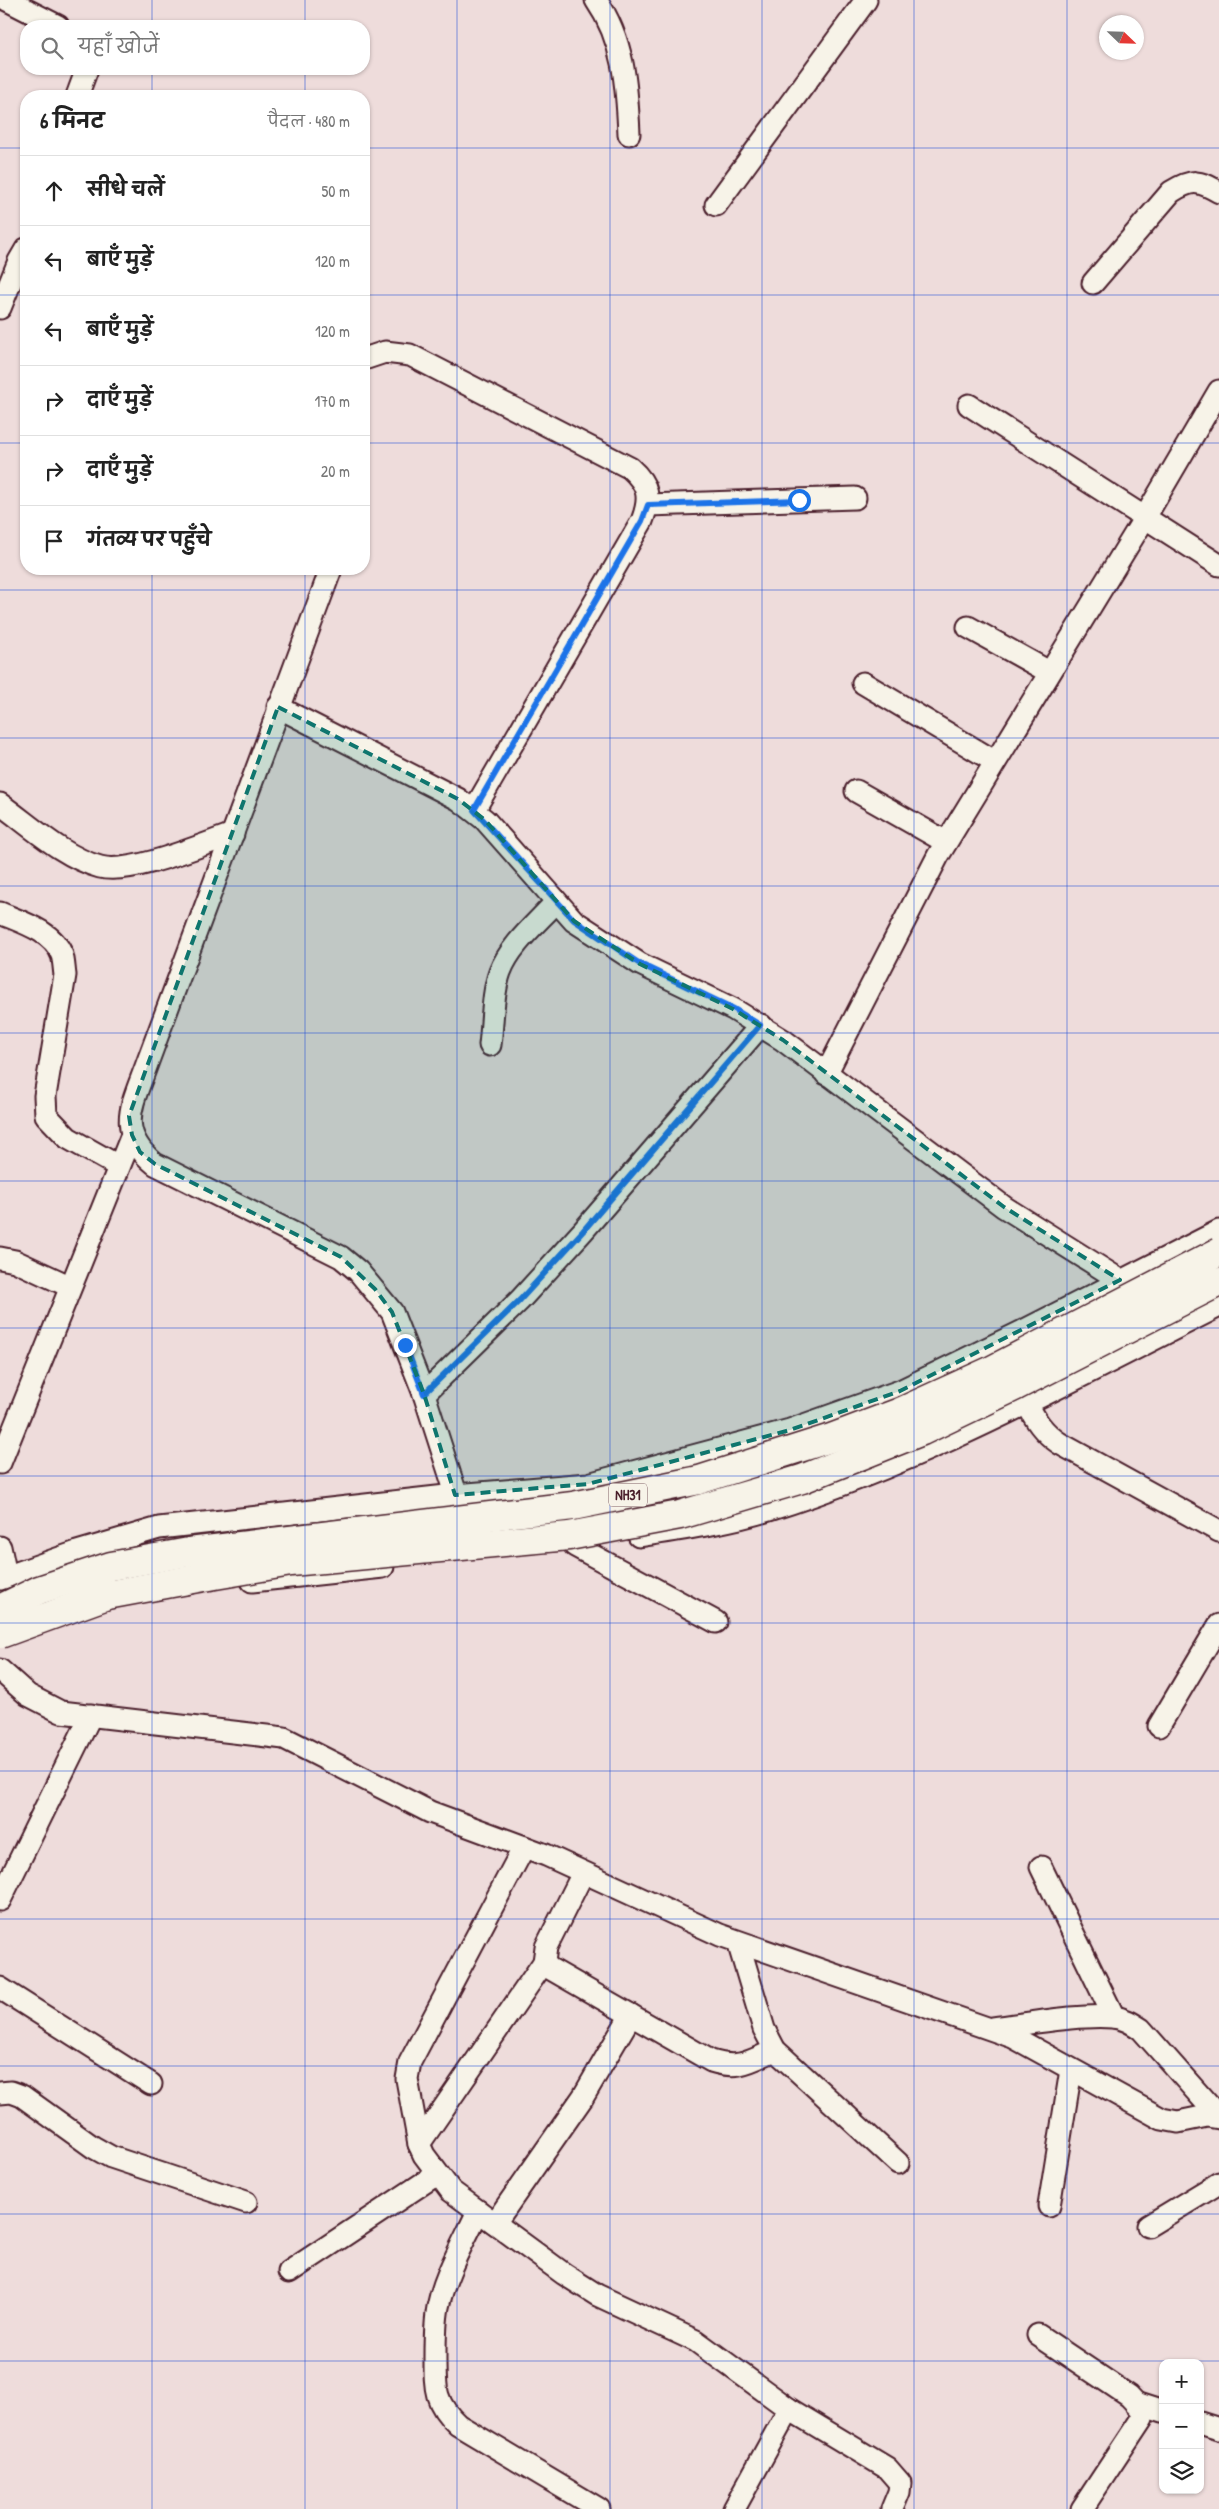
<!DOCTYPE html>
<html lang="hi">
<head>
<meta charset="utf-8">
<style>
	body { margin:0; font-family:"Patrick Hand","Playpen Sans Deva",sans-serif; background:#f2f2f2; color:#222 }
	.controls { position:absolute; right:15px; bottom:15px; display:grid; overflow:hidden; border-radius:10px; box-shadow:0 1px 4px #0004 }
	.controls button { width:45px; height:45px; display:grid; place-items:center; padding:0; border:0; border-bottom:1px solid #e0e0e0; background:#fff; color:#222; font:25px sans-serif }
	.compass { position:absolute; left:1099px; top:15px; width:45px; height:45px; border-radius:50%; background:#fff; box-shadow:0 1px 4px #0004; rotate:113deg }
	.stop { position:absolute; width:15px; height:15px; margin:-11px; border:4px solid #1a73e8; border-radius:50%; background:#fff }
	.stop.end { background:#1a73e8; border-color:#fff; box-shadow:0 1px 5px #0008 }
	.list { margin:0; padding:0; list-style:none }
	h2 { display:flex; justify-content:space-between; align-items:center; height:65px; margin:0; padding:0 20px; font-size:21px }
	h2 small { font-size:16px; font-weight:400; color:#767676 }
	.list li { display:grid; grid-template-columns:32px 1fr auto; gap:15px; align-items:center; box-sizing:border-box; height:70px; padding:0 20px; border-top:1px solid #e0e0e0 }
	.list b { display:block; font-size:19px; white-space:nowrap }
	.list em { font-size:16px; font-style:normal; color:#767676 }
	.icon { flex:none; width:28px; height:28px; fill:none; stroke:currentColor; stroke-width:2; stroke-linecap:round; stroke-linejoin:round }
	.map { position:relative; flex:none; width:1219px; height:2509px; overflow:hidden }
	.search { position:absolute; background:#fff; box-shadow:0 1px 4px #0004; left:20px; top:20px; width:350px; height:55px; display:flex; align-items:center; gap:12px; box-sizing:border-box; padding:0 18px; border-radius:20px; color:#767676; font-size:19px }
	.panel { position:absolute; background:#fff; box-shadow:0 1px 4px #0004; left:20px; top:90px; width:350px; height:485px; border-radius:20px }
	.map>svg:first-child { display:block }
	.building { fill:#daa5be; stroke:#997485 }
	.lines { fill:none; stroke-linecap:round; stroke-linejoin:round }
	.minor-casing { stroke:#4a1f2b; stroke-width:25 }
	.minor { stroke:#f7f3e8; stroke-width:21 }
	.highway-bridge-casing { stroke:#4a1f2b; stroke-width:31; stroke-linecap:butt }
	.highway-bridge { stroke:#f7f3e8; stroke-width:28 }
	.route { stroke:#1a73e8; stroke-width:6 }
	.marked { fill:#0f766e; fill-opacity:0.2; stroke:#0f766e; stroke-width:4; stroke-dasharray:10 6; stroke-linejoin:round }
	.grid { fill:none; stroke:#1d4ed8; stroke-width:1; stroke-opacity:0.55 }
	.labels { text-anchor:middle; stroke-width:5; stroke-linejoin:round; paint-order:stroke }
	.shield { fill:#f7f3e8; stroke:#7e5f64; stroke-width:1 }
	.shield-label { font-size:14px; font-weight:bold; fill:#4a1f2b }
</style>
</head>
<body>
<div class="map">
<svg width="1219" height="2509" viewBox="0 0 1219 2509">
	<rect width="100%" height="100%" fill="#eedcdb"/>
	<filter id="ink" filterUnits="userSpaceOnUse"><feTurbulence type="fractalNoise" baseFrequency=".02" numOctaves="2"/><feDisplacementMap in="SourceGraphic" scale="10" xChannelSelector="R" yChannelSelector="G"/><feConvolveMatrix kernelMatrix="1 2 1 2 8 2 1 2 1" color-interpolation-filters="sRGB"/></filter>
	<g filter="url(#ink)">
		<polygon class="building" points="0,1986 5,1992 0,2004"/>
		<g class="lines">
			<defs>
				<g id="minor">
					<polyline points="7,0 58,26"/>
					<path d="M 596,0 C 624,40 627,87 629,134"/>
					<polyline points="77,96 87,69"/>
					<polyline points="716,205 866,0"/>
					<path d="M 1093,283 L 1171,192 C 1192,179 1198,180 1219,192"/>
					<polyline points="0,308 19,261 26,249"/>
					<path d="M 364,359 L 385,352 L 410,355 L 630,468 C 649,485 651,498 642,521 L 474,810"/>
					<polyline points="969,405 1219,565"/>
					<polyline points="648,505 855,498"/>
					<path d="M 331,569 L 148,1061 C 133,1104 114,1130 155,1164 L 341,1257 L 358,1271 L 392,1312 L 424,1394 L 460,1506"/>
					<polyline points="968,627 1049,672"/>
					<polyline points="863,683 994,761"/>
					<polyline points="278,707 458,799 485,820 574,921 640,964 733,1009 783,1040 1004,1207 1120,1280"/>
					<polyline points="856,791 946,842"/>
					<path d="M 0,804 C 31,826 63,857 100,867 C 131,875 201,845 233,834"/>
					<path d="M 0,913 C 21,922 53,931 62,955 C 64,961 64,969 65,975 L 45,1096 L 46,1115 L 68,1138 L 118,1166"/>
					<path d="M 490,1045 C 493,1021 492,994 500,972 C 510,945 537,923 556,902"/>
					<polyline points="826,1074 938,856 1144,519 1219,391"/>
					<polyline points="0,1258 15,1261 69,1286"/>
					<polyline points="424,1394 520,1300 583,1231 761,1025"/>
					<path d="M 1027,1403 C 1035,1420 1043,1432 1059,1443 L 1219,1531"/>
					<polyline points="0,1463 132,1135"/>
					<path d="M 639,1536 C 682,1529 727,1523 769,1510 C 926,1461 1072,1380 1219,1306"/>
					<polyline points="575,1546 716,1622"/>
					<polyline points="0,1547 6,1575"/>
					<polyline points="0,1579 77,1552 159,1528 455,1495 588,1484 790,1430 900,1391 1019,1333 1219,1231"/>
					<polyline points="252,1581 383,1567"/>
					<polyline points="0,1670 28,1695 61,1712 284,1738 430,1812 546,1855 720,1935 1013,2037 1162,2119 1178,2122 1207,2116 1219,2118"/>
					<polyline points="1159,1726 1219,1625"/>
					<polyline points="524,1847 410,2062 407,2079 419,2144 424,2155 451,2191 564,2274 597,2295 696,2341 789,2409 887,2468 900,2483 899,2492 892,2509"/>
					<polyline points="1041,1867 1114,2017"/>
					<path d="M 583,1873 L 546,1947 L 544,1962 L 549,1968 L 711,2061 C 739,2070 750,2061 775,2050"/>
					<polyline points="0,1900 91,1715"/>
					<polyline points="738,1942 764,2029 775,2050 898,2163"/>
					<polyline points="0,1988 151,2084"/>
					<path d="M 993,2028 C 1028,2024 1079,2014 1113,2017 C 1124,2018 1132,2023 1141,2029 L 1219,2117"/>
					<polyline points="0,2093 11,2092 22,2096 93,2147 111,2157 246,2202"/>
					<polyline points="419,2144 544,1962"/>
					<polyline points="1049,2206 1071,2070"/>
					<path d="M 478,2211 C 464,2242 445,2273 438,2307 C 435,2323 435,2340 435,2356 C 435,2388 434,2403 458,2425 L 599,2509"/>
					<polyline points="495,2223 583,2097 631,2015"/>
					<polyline points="1148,2226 1219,2183"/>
					<polyline points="289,2272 437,2174"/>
					<polyline points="1038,2335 1129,2396 1143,2411 1142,2418 1082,2509"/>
					<polyline points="1138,2404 1163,2412"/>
					<polyline points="1200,2423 1219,2429"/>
					<polyline points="734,2509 789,2409"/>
				</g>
			</defs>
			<use href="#minor" class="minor-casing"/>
			<use href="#minor" class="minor"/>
			<defs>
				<g id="highway-bridge">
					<polyline points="0,1609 39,1590 111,1566 189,1552 573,1506 699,1480 831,1438 900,1412 990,1371 1219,1252"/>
					<polyline points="0,1634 107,1595 215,1575 291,1562 569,1536 680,1515 802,1479 922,1431 1016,1386 1219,1282"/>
				</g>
			</defs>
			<use href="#highway-bridge" class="highway-bridge-casing"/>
			<use href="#highway-bridge" class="highway-bridge"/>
		</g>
	</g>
	<g class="lines" filter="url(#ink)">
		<polyline class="route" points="405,1345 424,1394 520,1300 583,1231 760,1025 734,1009 640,964 574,920 474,810 642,521 648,505 799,500"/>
	</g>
	<path class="marked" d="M 278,707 L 458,799 L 485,820 L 574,921 L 640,964 L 733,1009 L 783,1040 L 1004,1207 L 1120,1280 L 900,1391 L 790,1430 L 588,1484 L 455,1495 L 424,1394 L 392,1312 L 375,1289 L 341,1257 L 155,1164 L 140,1152 L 132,1135 L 129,1116 Z"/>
	<path class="grid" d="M 152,0 L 152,26M 305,0 L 305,26M 457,0 L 457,2509M 610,0 L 610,2509M 762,0 L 762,2509M 914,0 L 914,2509M 1067,0 L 1067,2509M 152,69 L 152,96M 305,69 L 305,96M 0,148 L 26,148M 364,148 L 1219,148M 0,295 L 26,295M 364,295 L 1219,295M 0,443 L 26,443M 364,443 L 1219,443M 152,569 L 152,2509M 305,569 L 305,2509M 0,590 L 1219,590M 0,738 L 1219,738M 0,886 L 1219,886M 0,1033 L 1219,1033M 0,1181 L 1219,1181M 0,1328 L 1219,1328M 0,1476 L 1219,1476M 0,1623 L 1219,1623M 0,1771 L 1219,1771M 0,1919 L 1219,1919M 0,2066 L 1219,2066M 0,2214 L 1219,2214M 0,2361 L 1219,2361"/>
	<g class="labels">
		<rect class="shield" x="609" y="1483.5" width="38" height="23" rx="4"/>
		<g class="shield-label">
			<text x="628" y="1500">NH31</text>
		</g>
	</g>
</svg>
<div class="controls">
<button>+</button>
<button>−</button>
<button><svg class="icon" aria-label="layers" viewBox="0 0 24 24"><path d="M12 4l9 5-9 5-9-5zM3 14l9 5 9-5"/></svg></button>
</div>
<svg class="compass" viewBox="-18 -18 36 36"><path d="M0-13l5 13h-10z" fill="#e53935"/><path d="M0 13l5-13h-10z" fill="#767676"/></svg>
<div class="stop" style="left:799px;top:500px"></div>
<div class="stop end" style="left:405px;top:1345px"></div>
<div class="search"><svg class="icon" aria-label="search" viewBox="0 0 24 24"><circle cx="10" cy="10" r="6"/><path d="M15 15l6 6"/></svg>यहाँ खोजें</div>
<section class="panel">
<h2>6 मिनट<small>पैदल · 480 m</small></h2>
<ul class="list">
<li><svg class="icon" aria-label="ahead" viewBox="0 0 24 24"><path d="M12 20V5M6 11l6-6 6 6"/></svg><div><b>सीधे चलें</b></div><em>50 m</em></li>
<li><svg class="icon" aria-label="left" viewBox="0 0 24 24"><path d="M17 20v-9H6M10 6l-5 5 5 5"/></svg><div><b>बाएँ मुड़ें</b></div><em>120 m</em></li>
<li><svg class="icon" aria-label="left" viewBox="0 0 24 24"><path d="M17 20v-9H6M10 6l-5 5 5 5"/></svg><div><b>बाएँ मुड़ें</b></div><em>120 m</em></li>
<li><svg class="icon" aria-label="right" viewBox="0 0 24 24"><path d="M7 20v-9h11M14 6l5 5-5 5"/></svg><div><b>दाएँ मुड़ें</b></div><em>170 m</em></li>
<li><svg class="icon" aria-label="right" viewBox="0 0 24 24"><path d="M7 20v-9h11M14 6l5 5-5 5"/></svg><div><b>दाएँ मुड़ें</b></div><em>20 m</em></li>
<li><svg class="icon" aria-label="arrive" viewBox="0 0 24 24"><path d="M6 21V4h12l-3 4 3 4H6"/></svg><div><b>गंतव्य पर पहुँचे</b></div></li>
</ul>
</section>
</div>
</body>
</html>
